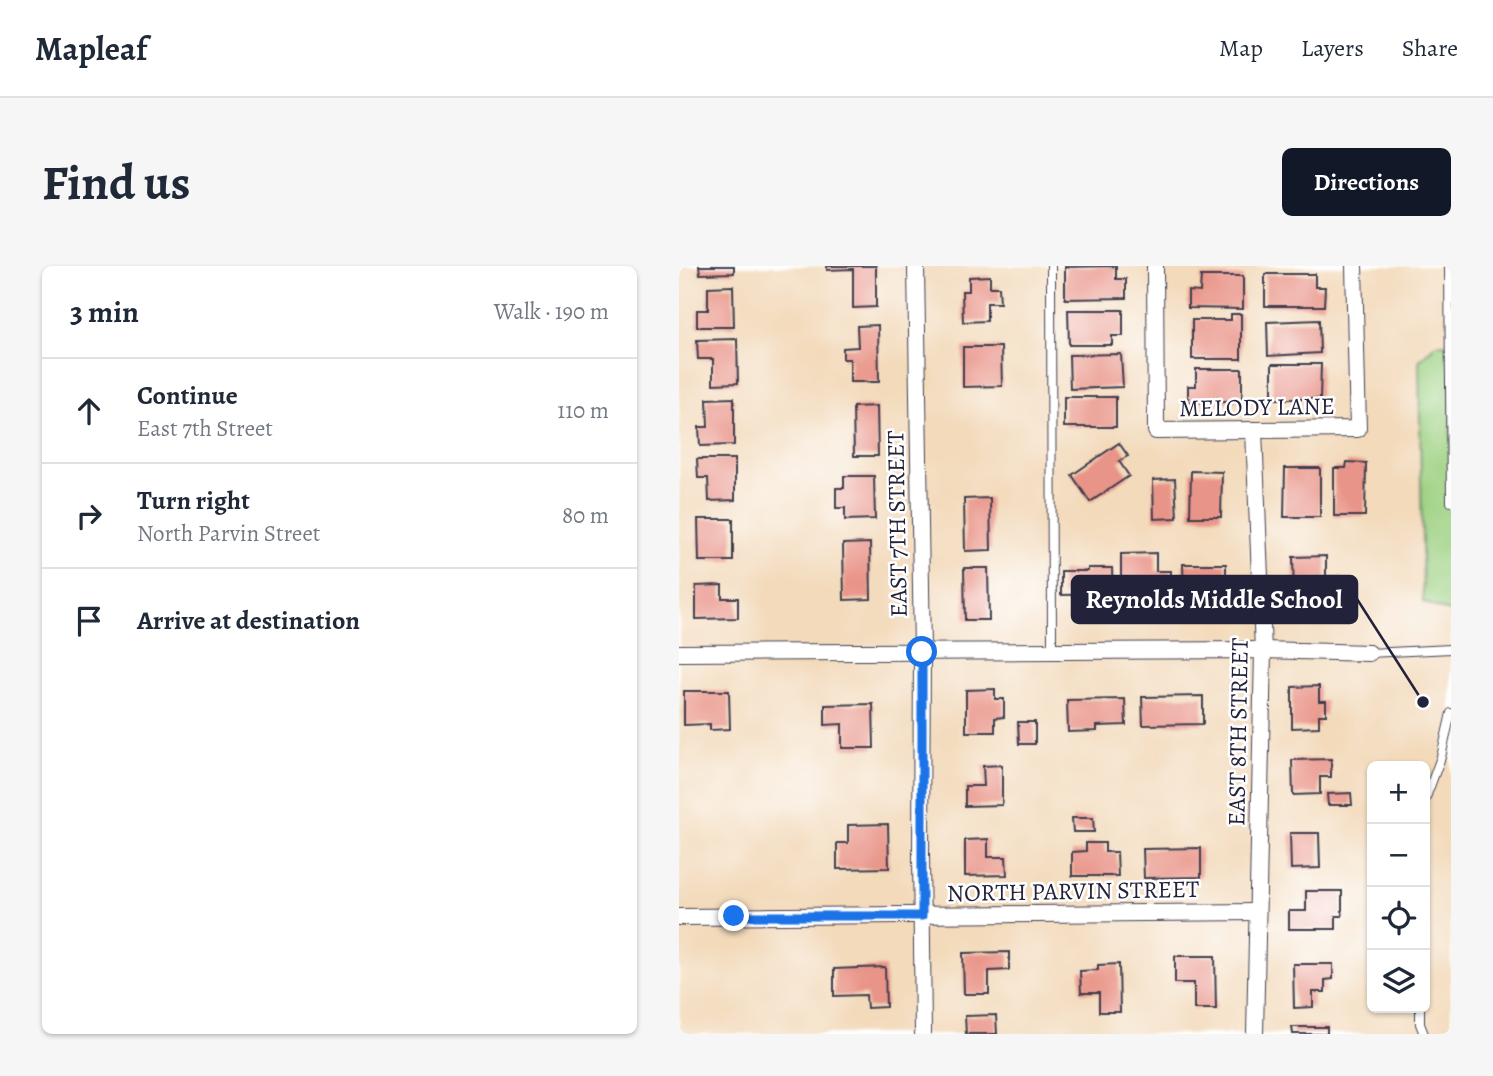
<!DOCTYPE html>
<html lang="en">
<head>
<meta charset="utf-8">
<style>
	body { margin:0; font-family:Alegreya,serif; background:#f6f6f7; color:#1f2937 }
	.controls { position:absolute; right:21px; bottom:21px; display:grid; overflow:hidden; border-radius:10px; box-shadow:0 2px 5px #0004 }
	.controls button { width:63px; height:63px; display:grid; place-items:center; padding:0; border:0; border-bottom:2px solid #e0e1e3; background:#fff; color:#1f2937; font:35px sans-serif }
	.stop { position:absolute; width:21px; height:21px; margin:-16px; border:5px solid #1a73e8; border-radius:50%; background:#fff }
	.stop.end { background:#1a73e8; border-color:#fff; box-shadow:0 2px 7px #0008 }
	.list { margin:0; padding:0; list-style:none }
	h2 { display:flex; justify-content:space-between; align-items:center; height:91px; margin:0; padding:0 28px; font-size:30px }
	h2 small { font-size:23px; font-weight:400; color:#747a83 }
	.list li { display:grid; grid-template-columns:46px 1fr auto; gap:21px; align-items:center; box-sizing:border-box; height:105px; padding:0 28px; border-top:2px solid #e0e1e3 }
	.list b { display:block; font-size:26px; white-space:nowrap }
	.list p { margin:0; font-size:23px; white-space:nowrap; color:#747a83 }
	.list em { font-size:23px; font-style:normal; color:#747a83 }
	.icon { flex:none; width:38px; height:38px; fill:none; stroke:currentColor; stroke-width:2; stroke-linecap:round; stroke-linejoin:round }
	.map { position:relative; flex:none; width:772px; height:768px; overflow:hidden; border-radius:10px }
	header { display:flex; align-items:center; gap:42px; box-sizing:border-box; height:98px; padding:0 35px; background:#fff; border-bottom:2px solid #e0e1e3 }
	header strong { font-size:33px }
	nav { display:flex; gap:38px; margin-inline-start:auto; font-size:24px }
	.intro { display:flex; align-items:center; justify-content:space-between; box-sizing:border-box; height:168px; padding:0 42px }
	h1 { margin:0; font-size:49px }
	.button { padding:18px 32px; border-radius:10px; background:#111827; color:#fff; font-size:24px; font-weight:700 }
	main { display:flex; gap:42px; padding:0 42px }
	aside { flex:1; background:#fff; border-radius:10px; box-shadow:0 2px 5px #0004 }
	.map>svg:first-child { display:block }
	.green { fill:#9cd080; stroke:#5f795e; stroke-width:2 }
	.building { fill:#e99488 }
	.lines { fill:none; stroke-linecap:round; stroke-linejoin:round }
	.service-casing { stroke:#413e4e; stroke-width:10 }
	.minor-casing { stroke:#413e4e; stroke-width:18 }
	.service { stroke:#fff; stroke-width:8 }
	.minor { stroke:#fff; stroke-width:16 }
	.route { stroke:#1a73e8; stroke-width:9 }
	.labels { text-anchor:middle; stroke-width:5; stroke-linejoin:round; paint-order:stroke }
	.street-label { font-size:24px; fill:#22223b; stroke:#fff }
	.leader { fill:none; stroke:#22223b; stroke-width:2.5 }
	.callout-dot { fill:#22223b; stroke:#fff; stroke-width:2.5 }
	.callout { fill:#22223b; stroke:#22223b; stroke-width:2.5 }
	.callout-label { font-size:26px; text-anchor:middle; font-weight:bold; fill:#fff }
</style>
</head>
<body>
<header>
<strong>Mapleaf</strong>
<nav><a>Map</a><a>Layers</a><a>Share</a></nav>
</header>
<div class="intro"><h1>Find us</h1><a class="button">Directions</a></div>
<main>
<aside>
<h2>3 min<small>Walk · 190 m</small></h2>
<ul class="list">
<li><svg class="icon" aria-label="ahead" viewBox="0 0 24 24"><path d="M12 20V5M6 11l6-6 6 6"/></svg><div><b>Continue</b><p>East 7th Street</p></div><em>110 m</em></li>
<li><svg class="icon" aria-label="right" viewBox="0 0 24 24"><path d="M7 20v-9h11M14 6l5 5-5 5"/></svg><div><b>Turn right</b><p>North Parvin Street</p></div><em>80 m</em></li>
<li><svg class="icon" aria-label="arrive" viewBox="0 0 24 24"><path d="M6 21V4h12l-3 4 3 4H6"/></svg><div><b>Arrive at destination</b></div></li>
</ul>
</aside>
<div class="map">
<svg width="772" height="768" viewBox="0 0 772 768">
	<rect width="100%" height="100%" fill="#fff"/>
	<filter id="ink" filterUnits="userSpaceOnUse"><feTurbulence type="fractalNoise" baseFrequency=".0143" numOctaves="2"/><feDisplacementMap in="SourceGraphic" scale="14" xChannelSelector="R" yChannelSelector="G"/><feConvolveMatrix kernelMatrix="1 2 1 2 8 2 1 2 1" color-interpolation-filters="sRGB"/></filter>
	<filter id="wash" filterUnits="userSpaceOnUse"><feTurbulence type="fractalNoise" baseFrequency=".00686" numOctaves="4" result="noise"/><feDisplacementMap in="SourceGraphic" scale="28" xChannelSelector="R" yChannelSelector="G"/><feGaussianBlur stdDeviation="1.57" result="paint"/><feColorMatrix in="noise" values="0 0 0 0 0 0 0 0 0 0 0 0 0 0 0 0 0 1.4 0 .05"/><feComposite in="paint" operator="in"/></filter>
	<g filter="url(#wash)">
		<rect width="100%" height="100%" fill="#f3dabb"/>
		<polygon class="green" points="757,78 772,78 772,347 744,336 740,95"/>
		<g id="blocks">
			<g class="building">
				<polygon points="20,0 55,0 55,7 21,8"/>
				<polygon points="148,0 197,0 197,41 174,42 174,3 148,4"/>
				<polygon points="437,0 437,13 447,13 447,32 386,33 386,1"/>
				<polygon points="586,8 636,8 636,21 646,21 645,40 586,40"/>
				<polygon points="311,10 311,21 320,21 321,37 308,37 308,55 284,56 283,25 290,25 290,11"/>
				<polygon points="522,10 564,10 564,43 509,42 509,25 521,26"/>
				<polygon points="54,20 55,61 18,61 18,44 29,44 29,21"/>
				<polygon points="389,44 444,44 444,70 433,70 433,79 390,79"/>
				<polygon points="552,48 562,48 562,93 513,93 513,54 552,54"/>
				<polygon points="640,54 641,87 589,90 588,56"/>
				<polygon points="199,59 200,116 171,116 171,93 164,93 164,82 179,81 178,60"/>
				<polygon points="58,73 59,117 34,118 34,93 19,93 18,74"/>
				<polygon points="284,81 322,81 323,120 284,121"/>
				<polygon points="442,88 444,121 391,123 390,89"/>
				<polygon points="593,98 642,98 641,133 593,133"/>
				<polygon points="517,103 563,103 563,136 509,136 509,120 517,120"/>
				<rect x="385" y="131" width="52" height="30"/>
				<polygon points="55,132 55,179 21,180 20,161 29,161 28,133"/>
				<polygon points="198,140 199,190 175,190 174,141"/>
				<polygon points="440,177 449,190 440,195 450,210 411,236 393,209"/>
				<polygon points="18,193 56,193 56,234 30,235 29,212 19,212"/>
				<polygon points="668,196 687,197 686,250 655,250 655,202 667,202"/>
				<polygon points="606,202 641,202 641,251 605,251"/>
				<polygon points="512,205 543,206 542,251 511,251"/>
				<polygon points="165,210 195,210 196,253 166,254 166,242 157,242 157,222 165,222"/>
				<polygon points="496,213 498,252 475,253 474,214"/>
				<polygon points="311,232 312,284 286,285 285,233"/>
				<polygon points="19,253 54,253 54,295 20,295"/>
				<polygon points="191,277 192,333 165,334 164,278"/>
				<polygon points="477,287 477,305 492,305 492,327 442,328 442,288"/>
				<polygon points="647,290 647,312 664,311 664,331 615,332 614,291"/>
				<polygon points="504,298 547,298 547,329 505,330"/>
				<polygon points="285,302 309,302 310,354 286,354"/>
				<polygon points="409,302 433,302 434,328 382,329 382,305 409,305"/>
				<polygon points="43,319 43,332 59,332 59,352 17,353 17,320"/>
				<polygon points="640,420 640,435 647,435 647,449 640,449 640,461 613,462 613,421"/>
				<polygon points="316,423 316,433 325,433 325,451 316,452 316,466 287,466 287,424"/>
				<polygon points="5,425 50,425 51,463 31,464 31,458 5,459"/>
				<polygon points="524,430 524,458 464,459 463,431"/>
				<polygon points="446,433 447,459 418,460 418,465 389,466 388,434"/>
				<polygon points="194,438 195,482 163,482 163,458 146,459 146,439"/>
				<polygon points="339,456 356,456 356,478 340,478"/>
				<polygon points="652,493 652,511 641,511 641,528 614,529 613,494"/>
				<polygon points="323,499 323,539 286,540 286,520 305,520 304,500"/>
				<polygon points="672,527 673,539 649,539 648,528"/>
				<polygon points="393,552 414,552 415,566 394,566"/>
				<polygon points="209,558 210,602 158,603 158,577 169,577 169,559"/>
				<polygon points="611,567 640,567 641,602 612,603"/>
				<polygon points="309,573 309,591 327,591 328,609 286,610 286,574"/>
				<polygon points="407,577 426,577 426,586 438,586 439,610 393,610 393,586 407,585"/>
				<polygon points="522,582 522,611 465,612 464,583"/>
				<polygon points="627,625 663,625 663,650 657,650 657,663 610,663 610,645 627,645"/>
				<polygon points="330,686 330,704 310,705 310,728 285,728 284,687"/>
				<polygon points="496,690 536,690 537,743 515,743 515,717 496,717"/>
				<polygon points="440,698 441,746 420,746 420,727 402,727 401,705 419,704 419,699"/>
				<polygon points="614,698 654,698 654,713 646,714 646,726 634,726 634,741 615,742"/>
				<polygon points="206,701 207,741 188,742 187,729 155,730 155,703"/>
				<polygon points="317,749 318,768 287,768 286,750"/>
				<polygon points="613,761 648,761 648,768 614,768"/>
			</g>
		</g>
	</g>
	<g filter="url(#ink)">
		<use href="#blocks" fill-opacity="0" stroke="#413e4e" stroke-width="2"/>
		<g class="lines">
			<defs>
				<g id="service">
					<polyline points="372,0 373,384"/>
					<polyline points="770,0 772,236"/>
					<polyline points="690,387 772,383"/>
					<polyline points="746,534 762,491 772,447"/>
					<polyline points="741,742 741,758 745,768"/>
				</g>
				<g id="minor">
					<polyline points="237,0 243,386 242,589 244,768"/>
					<polyline points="476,0 477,165 679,163 675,0"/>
					<polyline points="575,165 584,384 576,768"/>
					<polyline points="0,387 584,384 690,387"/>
					<polyline points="0,651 578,646"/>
				</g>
			</defs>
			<use href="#service" class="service-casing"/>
			<use href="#minor" class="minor-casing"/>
			<use href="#service" class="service"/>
			<use href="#minor" class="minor"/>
		</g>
	</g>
	<g class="lines" filter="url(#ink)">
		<polyline class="route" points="55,650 243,650 243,386"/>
	</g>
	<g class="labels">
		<g class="street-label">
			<text transform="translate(578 141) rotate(-1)" y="8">MELODY LANE</text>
			<text transform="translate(218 258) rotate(-91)" y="8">EAST 7TH STREET</text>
			<text transform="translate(559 466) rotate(-89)" y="8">EAST 8TH STREET</text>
			<text transform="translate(394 625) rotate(-1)" y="8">NORTH PARVIN STREET</text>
		</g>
	</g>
	<path class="leader" d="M744 436L678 333"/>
	<circle class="callout-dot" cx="744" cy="436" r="7"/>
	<rect class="callout" x="393" y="310" width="285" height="47" rx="7"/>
	<g class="callout-label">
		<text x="535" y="342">Reynolds Middle School</text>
	</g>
</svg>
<div class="controls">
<button>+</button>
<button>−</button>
<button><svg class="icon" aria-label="locate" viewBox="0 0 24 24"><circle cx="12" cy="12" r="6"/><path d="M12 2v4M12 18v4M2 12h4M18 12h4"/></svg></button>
<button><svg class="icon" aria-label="layers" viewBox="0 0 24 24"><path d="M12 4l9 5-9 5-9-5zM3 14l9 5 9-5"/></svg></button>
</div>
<div class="stop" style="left:243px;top:386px"></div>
<div class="stop end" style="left:55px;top:650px"></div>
</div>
</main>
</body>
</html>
